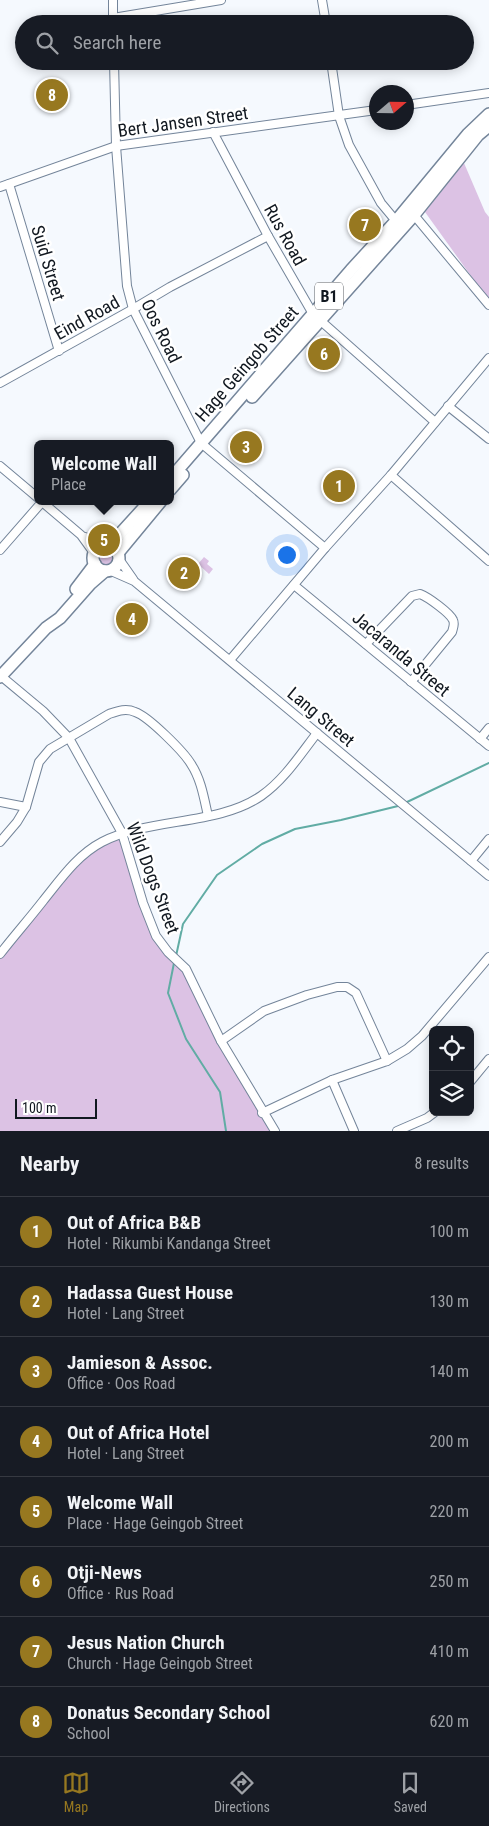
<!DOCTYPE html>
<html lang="en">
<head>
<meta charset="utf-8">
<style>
	body { margin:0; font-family:"Roboto Condensed",sans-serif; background:#242831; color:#f1f3f6 }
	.controls { position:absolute; right:15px; bottom:15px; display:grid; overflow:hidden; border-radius:8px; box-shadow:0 2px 12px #0003 }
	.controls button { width:45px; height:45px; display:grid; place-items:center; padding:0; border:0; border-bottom:1px solid #363941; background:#171b24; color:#f1f3f6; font:25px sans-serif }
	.compass { position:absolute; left:369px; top:85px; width:45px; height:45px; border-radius:50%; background:#171b24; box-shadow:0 2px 12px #0003; rotate:70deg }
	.scale { position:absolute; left:15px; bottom:12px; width:82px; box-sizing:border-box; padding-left:5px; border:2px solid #111820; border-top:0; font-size:14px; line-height:18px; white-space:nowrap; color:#111820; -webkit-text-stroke:4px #fff; paint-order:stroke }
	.you { position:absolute; left:286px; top:554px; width:18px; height:18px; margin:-12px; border:4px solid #fff; border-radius:50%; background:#1a73e8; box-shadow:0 0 0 8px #1a73e833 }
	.badge { display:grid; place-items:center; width:32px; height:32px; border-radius:50%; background:#977820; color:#fff; font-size:16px; font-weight:700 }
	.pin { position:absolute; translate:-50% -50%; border:2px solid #fff; box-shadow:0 1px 5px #0006 }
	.popup { position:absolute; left:34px; top:440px; width:140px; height:65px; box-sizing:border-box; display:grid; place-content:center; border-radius:8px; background:#171b24; filter:drop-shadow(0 1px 4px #0005); font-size:16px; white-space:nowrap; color:#9ea1a6 }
	.popup b { font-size:19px; color:#f1f3f6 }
	.popup::after { content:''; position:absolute; left:50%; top:100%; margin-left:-10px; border:10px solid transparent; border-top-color:#171b24 }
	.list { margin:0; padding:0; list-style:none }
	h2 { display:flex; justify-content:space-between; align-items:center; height:65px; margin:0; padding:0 20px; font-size:21px }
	h2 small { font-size:16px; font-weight:400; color:#9ea1a6 }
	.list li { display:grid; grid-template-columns:32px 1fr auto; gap:15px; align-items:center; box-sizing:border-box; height:70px; padding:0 20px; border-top:1px solid #363941 }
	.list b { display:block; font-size:19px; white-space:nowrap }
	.list p { margin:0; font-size:16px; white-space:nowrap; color:#9ea1a6 }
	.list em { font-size:16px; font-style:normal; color:#9ea1a6 }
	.icon { flex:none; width:28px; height:28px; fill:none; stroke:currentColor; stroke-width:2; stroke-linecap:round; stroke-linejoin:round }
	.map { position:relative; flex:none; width:489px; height:1131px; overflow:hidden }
	.search { position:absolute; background:#171b24; box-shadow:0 2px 12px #0003; left:15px; right:15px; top:15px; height:55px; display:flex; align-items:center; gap:12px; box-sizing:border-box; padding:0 18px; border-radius:28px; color:#9ea1a6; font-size:19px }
	.sheet { height:625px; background:#171b24 }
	nav { display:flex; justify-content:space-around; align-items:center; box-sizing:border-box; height:70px; border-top:1px solid #363941; background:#171b24; font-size:14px; color:#9ea1a6 }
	nav a { display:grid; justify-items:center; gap:2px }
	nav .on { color:#977820 }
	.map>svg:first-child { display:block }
	.green { fill:#dcc2e4 }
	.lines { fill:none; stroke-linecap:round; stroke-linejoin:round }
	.stream { stroke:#61aca4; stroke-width:2 }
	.minor-casing { stroke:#74859a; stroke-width:10 }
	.highway-casing { stroke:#74859a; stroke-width:14 }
	.minor { stroke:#fff; stroke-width:8 }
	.highway { stroke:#fff; stroke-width:11 }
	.labels { text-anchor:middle; stroke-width:5; stroke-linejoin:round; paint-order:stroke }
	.shield { fill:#fff; stroke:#585d63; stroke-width:1 }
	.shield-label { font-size:16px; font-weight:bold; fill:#111820 }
	.street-label { font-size:18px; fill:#111820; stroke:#fff }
</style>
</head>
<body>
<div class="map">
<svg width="489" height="1131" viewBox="0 0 489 1131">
	<rect width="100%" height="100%" fill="#f5f9fe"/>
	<g class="green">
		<polygon points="464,163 485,212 489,217 489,301 425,212"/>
		<circle cx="107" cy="558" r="7"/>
		<polygon points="204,557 209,561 207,564 213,569 209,574 198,564"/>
		<polygon points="122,833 156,936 186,969 209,1019 275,1131 0,1131 0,954 80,858"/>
	</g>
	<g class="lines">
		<g class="stream">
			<polyline points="405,803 489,763"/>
			<polyline points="176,956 183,924 217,875 262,844 295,829 341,820 398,806"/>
			<polyline points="174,963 168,993 186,1039 220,1092 226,1131"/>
		</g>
		<defs>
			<g id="minor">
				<polyline points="113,0 113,24"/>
				<polyline points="322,0 326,24"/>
				<polyline points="113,18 221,0"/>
				<polyline points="114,61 116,146 127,286 133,309 201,443 325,548"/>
				<polyline points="331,61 339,116 349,145 381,203 396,221"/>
				<polyline points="406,105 489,93"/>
				<polyline points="213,132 268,236 313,314 435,422"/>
				<polyline points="9,184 59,351"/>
				<polyline points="0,187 116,146 376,110"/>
				<polyline points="414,215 489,305"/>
				<polyline points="0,383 133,309 170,287 268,236"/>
				<polyline points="448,406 489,439"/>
				<polyline points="0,466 38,498"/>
				<polyline points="391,475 489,561"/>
				<polyline points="41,501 81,535 94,553"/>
				<polyline points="85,537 100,546"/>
				<polyline points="0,550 42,502"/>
				<polyline points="119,559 133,579"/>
				<polyline points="109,570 134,581 489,876"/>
				<polyline points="294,585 489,746"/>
				<path d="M 366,644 L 412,596 L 420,594 C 428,597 450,613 453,620 C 455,624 453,628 452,632 L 411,682"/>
				<polyline points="230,660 325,548 391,475 489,358"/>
				<polyline points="1,676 43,711 69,738 122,833 143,903 156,936 168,952 186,969 221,1041 275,1131"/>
				<polyline points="480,739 489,728"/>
				<polyline points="0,802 26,807"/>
				<path d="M 0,842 L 17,822 L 26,807 L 39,762 L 50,749 L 109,714 C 118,711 126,708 135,712 C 148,716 184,752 191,764 C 201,779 204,798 208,816"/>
				<polyline points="471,861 489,839"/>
				<path d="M 0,954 C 14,936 29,919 43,901 C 60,880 77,855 102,842 C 151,817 217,826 261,796 C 284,780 300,755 317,733"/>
				<polyline points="221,1041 264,1011 307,995 337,987 347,987 356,993 387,1061"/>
				<polyline points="332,1080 354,1131"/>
				<polyline points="470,1082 489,1059"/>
				<polyline points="262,1113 332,1080 387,1061 407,1049 422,1036 489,957"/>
				<polyline points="397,1131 427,1118 435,1112"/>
			</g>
			<g id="highway">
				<polyline points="252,397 414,215 478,135 489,126"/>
				<polyline points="170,479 351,270 396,221 468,134 489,114"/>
				<polyline points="170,490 183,475"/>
				<polyline points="110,545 150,501"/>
				<circle cx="106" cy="558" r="13"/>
				<polyline points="118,553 161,501"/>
				<polyline points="76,589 95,564"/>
				<polyline points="0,677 46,628 60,618 90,584 105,571"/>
			</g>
		</defs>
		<use href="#minor" class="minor-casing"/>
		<use href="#highway" class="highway-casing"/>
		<use href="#minor" class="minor"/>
		<use href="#highway" class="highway"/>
	</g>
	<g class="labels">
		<rect class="shield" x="315" y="282.5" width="28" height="27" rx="4"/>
		<g class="shield-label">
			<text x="329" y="302">B1</text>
		</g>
		<g class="street-label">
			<text transform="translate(183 122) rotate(-8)" y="6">Bert Jansen Street</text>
			<text transform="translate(285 235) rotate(61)" y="6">Rus Road</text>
			<text transform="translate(48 263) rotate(73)" y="6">Suid Street</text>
			<text transform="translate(87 318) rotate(-29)" y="6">Eind Road</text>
			<text transform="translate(161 331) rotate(64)" y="6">Oos Road</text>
			<text transform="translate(247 364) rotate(-49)" y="6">Hage Geingob Street</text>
			<text transform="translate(401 654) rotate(40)" y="6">Jacaranda Street</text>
			<text transform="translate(321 717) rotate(40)" y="6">Lang Street</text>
			<text transform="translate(153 878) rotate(69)" y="6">Wild Dogs Street</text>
		</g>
	</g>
</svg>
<div class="controls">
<button><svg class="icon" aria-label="locate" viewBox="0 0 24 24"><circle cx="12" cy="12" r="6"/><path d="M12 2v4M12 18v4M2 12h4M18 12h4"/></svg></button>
<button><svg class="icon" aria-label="layers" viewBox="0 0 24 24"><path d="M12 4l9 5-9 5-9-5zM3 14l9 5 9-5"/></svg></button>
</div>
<svg class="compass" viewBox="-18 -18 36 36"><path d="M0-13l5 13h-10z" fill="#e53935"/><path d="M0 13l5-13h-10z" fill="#9ea1a6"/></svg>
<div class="scale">100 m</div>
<div class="you"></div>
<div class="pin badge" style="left:339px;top:486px">1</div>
<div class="pin badge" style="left:184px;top:573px">2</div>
<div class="pin badge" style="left:246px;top:447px">3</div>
<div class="pin badge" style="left:132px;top:619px">4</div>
<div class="pin badge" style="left:104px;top:540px">5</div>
<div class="popup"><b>Welcome Wall</b>Place</div>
<div class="pin badge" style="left:324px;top:354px">6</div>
<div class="pin badge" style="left:365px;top:225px">7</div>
<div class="pin badge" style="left:52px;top:95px">8</div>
<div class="search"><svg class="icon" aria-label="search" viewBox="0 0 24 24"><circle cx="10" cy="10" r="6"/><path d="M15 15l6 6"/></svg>Search here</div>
</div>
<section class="sheet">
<h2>Nearby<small>8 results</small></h2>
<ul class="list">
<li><span class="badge">1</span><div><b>Out of Africa B&amp;B</b><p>Hotel · Rikumbi Kandanga Street</p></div><em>100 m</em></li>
<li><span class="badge">2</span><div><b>Hadassa Guest House</b><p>Hotel · Lang Street</p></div><em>130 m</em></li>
<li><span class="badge">3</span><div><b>Jamieson &amp; Assoc.</b><p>Office · Oos Road</p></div><em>140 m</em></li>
<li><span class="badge">4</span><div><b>Out of Africa Hotel</b><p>Hotel · Lang Street</p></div><em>200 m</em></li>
<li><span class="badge">5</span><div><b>Welcome Wall</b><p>Place · Hage Geingob Street</p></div><em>220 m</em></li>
<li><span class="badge">6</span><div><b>Otji-News</b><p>Office · Rus Road</p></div><em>250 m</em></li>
<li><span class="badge">7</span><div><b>Jesus Nation Church</b><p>Church · Hage Geingob Street</p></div><em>410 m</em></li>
<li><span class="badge">8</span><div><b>Donatus Secondary School</b><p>School</p></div><em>620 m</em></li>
</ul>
</section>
<nav>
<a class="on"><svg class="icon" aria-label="map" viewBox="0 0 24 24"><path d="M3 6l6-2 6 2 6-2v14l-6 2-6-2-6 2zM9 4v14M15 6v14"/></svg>Map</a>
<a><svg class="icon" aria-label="directions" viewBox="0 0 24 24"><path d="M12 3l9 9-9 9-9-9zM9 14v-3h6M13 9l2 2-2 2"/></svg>Directions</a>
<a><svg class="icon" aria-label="saved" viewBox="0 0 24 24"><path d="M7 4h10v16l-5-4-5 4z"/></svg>Saved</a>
</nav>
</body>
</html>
